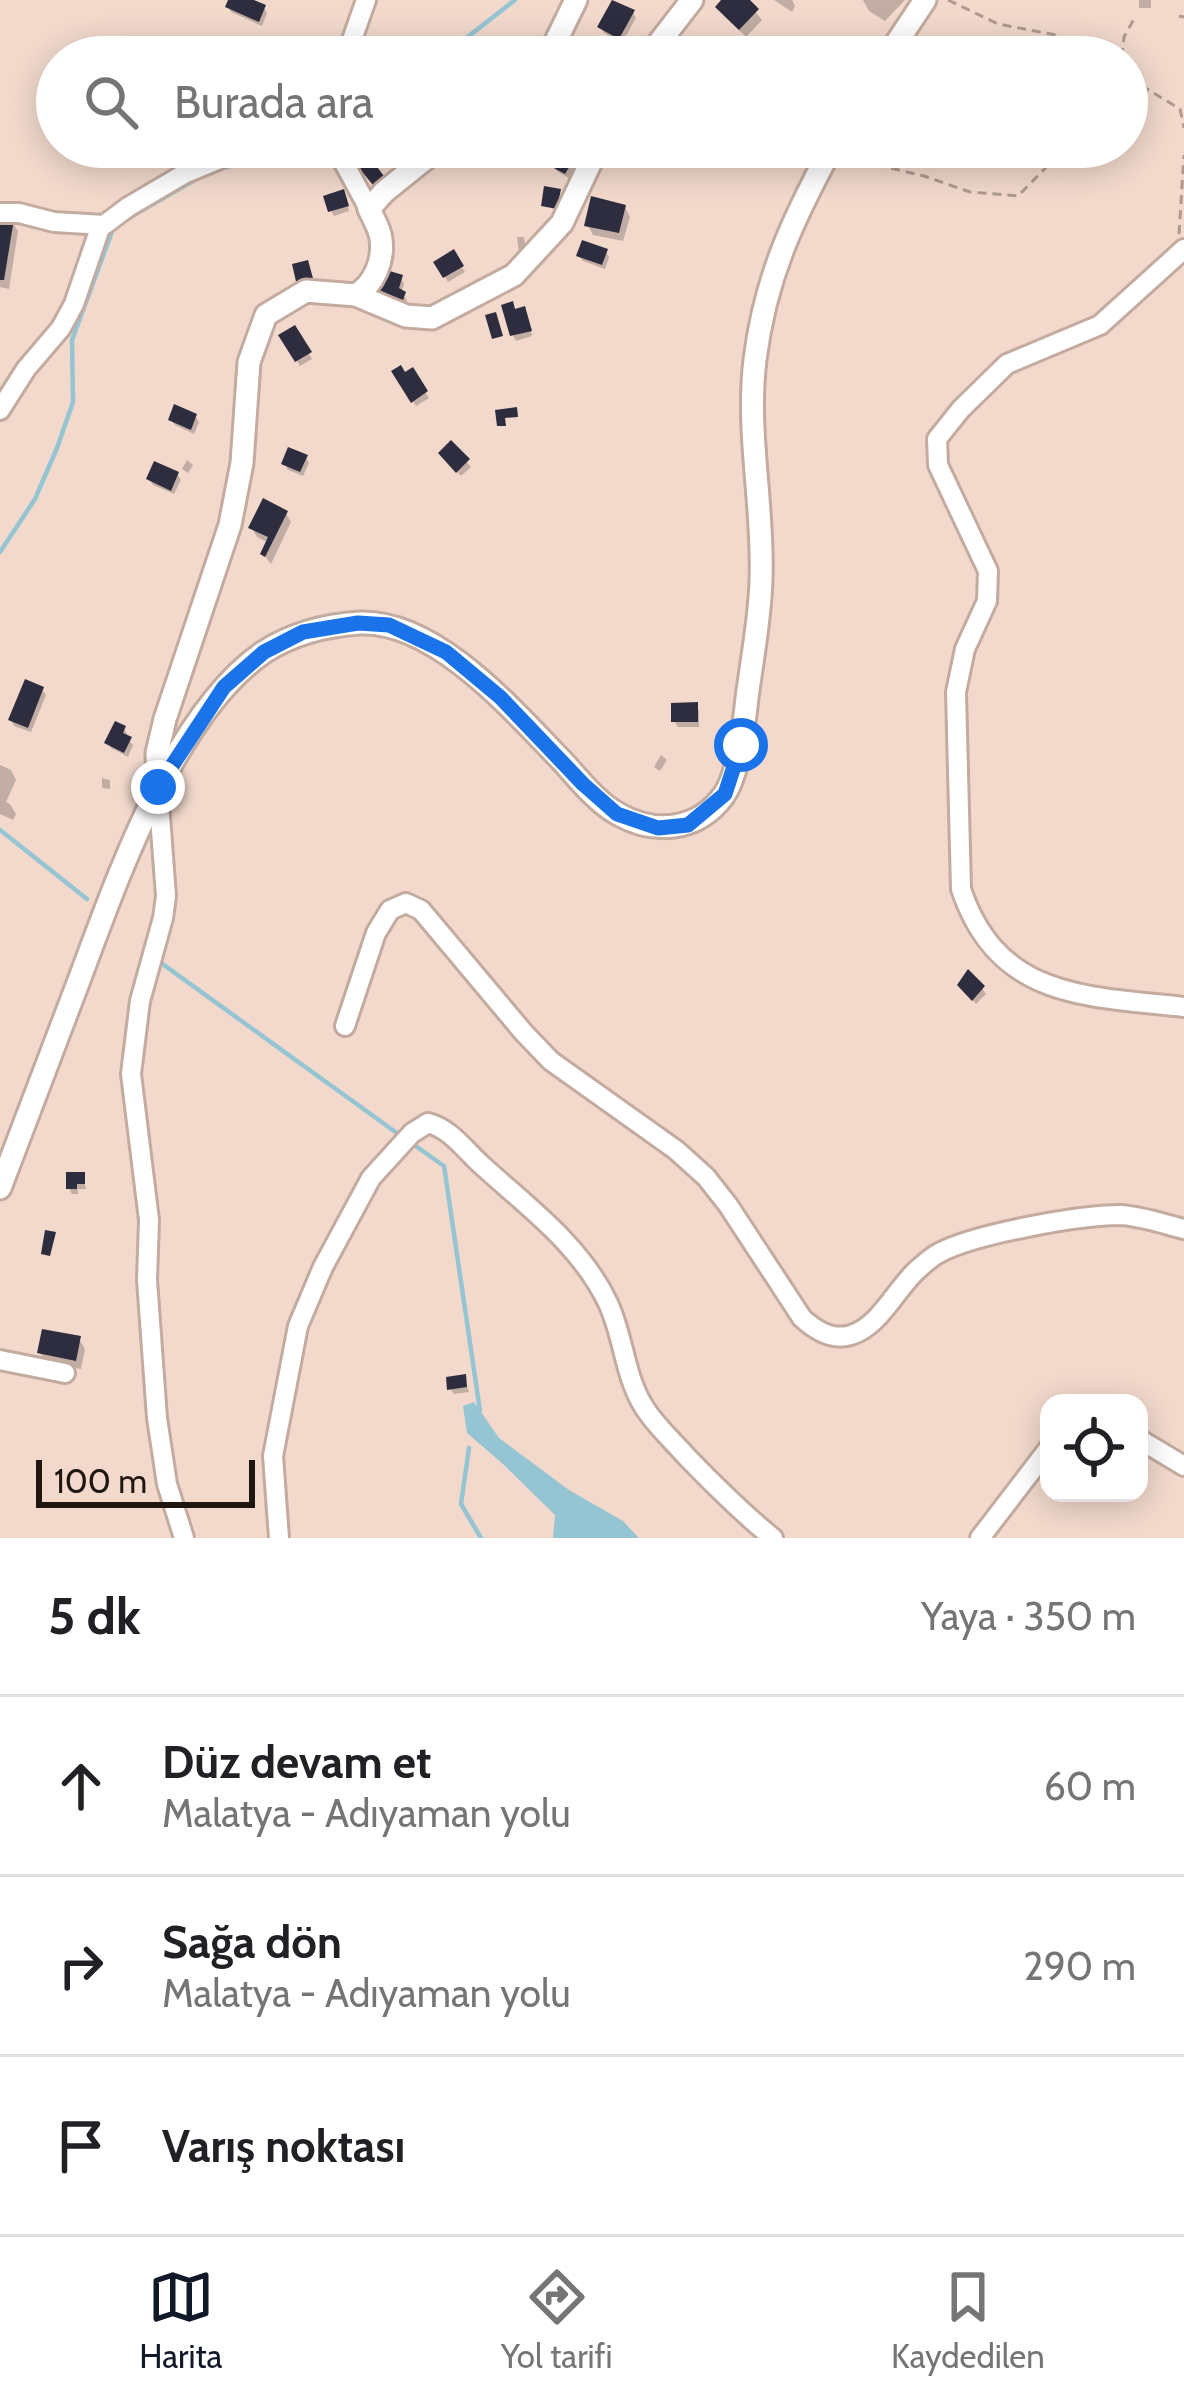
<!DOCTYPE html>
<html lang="tr">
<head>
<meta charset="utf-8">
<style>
	body { margin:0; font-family:Cabin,sans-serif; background:#f2f2f2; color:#202124 }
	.controls { position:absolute; right:36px; bottom:36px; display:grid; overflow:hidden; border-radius:24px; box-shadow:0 6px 30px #0003 }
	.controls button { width:108px; height:108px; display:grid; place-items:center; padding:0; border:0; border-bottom:3px solid #e0e0e0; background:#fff; color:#202124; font:60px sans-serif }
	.scale { position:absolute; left:36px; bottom:30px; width:219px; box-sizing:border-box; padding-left:12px; border:6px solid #1f1611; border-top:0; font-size:33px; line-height:42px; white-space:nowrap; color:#1f1611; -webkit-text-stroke:9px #f2d9cc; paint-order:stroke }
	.stop { position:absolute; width:36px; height:36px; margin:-27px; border:9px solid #1a73e8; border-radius:50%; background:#fff }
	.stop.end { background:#1a73e8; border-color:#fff; box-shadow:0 3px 12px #0008 }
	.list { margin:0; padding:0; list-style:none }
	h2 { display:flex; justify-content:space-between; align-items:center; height:156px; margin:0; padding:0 48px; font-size:51px }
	h2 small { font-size:39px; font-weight:400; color:#757577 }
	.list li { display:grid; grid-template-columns:78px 1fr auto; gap:36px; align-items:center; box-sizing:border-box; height:180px; padding:0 48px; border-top:3px solid #e0e0e0 }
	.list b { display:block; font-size:45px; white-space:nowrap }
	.list p { margin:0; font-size:39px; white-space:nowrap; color:#757577 }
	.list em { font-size:39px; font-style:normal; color:#757577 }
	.icon { flex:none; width:66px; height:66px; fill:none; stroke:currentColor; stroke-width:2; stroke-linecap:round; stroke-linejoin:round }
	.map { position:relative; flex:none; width:1184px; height:1538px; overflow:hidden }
	.search { position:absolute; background:#fff; box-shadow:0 6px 30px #0003; left:36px; right:36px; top:36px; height:132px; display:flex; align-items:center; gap:30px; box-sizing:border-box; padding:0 42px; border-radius:66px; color:#757577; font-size:45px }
	.sheet { height:696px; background:#fff }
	nav { display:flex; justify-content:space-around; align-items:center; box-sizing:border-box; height:168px; border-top:3px solid #e0e0e0; background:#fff; font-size:33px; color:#757577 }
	nav a { display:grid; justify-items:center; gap:6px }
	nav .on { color:#111827 }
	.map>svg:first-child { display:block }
	.water { fill:#95c4d3 }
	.shadow { fill:#0003 }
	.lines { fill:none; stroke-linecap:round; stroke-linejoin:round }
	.stream { stroke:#95c4d3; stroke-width:4.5 }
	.building { fill:#2e2d40 }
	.minor-casing { stroke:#c3ab9f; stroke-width:24 }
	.major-casing { stroke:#c3ab9f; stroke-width:27 }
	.path { stroke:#ae9a90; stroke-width:3; stroke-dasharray:9 6; stroke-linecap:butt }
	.minor { stroke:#fff; stroke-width:18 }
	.major { stroke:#fff; stroke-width:21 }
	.route { stroke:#1a73e8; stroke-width:15 }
</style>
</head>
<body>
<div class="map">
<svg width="1184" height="1538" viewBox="0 0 1184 1538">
	<rect width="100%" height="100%" fill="#f2d9cc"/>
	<polygon class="water" points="474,1402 499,1438 569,1490 623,1521 639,1538 553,1538 555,1515 504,1465 467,1433 463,1406"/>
	<g class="shadow">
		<polygon points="231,0 247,0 264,8 267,13 262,26 231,12 228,6"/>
		<polygon points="726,0 746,0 762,20 746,37 724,16 719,7"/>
		<polygon points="774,0 792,0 795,6 792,12"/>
		<polygon points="863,0 905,0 885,21 869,11"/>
		<rect x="1139" y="0" width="12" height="8"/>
		<polygon points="633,13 636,18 622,43 604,33 601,27"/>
		<polygon points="564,147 587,147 569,178 557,171 554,166"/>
		<polygon points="346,198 349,211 334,216 331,211"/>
		<polygon points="625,207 630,217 623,241 593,235 588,226"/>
		<polygon points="0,220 12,222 18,231 9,289 0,287"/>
		<polygon points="517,237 524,237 526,252 519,253"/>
		<polygon points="606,252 609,257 605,269 583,261 579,256"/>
		<polygon points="453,253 465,272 448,282 437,263"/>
		<polygon points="401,278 404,284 401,293 407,300 406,305 384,298 381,293"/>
		<polygon points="516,312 527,315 532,336 516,341 513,335"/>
		<polygon points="294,329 312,359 300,366 282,336"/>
		<polygon points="412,371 429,398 416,406 395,373 404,376"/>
		<polygon points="195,416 199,422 194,434 175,425 171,420"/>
		<polygon points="451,444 471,467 461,476 445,459"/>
		<polygon points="306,457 309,463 303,476 288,470 285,464"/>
		<polygon points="187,460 193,465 188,473 182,469"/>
		<polygon points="177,474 181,480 174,494 153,485 149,479"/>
		<polygon points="286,513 291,522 271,564 263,554 269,543 257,537 252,528"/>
		<polygon points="42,689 46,695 31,732 14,726 11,720"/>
		<polygon points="696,705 699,711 699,727 678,727 674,721"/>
		<polygon points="124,729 127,734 126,737 133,745 128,757 111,748 108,743"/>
		<polygon points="661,755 667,760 660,771 654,767"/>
		<polygon points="0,765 11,770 16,780 6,802 10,804 16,814 13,820 0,814"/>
		<polygon points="102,778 110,780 110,789 102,788"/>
		<polygon points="982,988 986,994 976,1004 964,991"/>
		<polygon points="83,1175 86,1189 78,1189 78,1194 72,1194 69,1188"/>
		<polygon points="79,1339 85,1349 81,1369 46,1362 40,1353"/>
		<polygon points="464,1378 469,1392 454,1394 450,1389"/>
	</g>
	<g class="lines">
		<g class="stream">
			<polyline points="442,57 515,0"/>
			<polyline points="222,168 313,147"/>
			<polyline points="122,222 205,174"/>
			<polyline points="0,552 35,499 57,448 73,402 72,340 113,229"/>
			<polyline points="0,830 87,899"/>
			<polyline points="157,960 401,1136"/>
			<polyline points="410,1142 444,1166 480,1411"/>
			<polyline points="469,1448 461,1504 481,1538"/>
		</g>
	</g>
	<g class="building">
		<polygon points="228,0 254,0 266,5 259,22 225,7"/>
		<polygon points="612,0 635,10 619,39 597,27"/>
		<polygon points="721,0 750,0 759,9 739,30 715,7"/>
		<polygon points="600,40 622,52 619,57 591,57"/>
		<polygon points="561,147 581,147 565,174 550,166"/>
		<polygon points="371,159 384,176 373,185 359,168"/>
		<polygon points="544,186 561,189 557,209 541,206"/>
		<polygon points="344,189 349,206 328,212 323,196"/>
		<polygon points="591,196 626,205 619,233 584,226"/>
		<polygon points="0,216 14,219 4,280 0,280"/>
		<polygon points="582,240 608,249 602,265 576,256"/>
		<polygon points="454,249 464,266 443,278 433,262"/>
		<polygon points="308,260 314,282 297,286 292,264"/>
		<polygon points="383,269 403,275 399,288 406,292 403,300 377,293"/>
		<polygon points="513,301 515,309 525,306 532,331 510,336 501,305"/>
		<polygon points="496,312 503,336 492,339 485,315"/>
		<polygon points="295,325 312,352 295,362 278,335"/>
		<polygon points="401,365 405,372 413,367 428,391 411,403 391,371"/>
		<polygon points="174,404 197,414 191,430 168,420"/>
		<polygon points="517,407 518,417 505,418 506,426 497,426 495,410"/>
		<polygon points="451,440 470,459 456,473 438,453"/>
		<polygon points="288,447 308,455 300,472 281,464"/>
		<polygon points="154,461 179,472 171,491 146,479"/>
		<polygon points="263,498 288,511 265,557 260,554 268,537 248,528"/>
		<polygon points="25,679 44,687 28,728 8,720"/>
		<polygon points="698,702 698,722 671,722 671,703"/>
		<polygon points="115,721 126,726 123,733 132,737 124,753 104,743"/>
		<polygon points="968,969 985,986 972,1001 957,985"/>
		<polygon points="66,1172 85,1172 85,1184 77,1184 77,1189 66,1189"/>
		<polygon points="45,1230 56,1232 50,1256 41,1254"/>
		<polygon points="42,1329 81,1336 76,1361 37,1353"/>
		<polygon points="466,1374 467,1387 447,1390 446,1377"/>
	</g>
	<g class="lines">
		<defs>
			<g id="minor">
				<polyline points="346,57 366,0"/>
				<polyline points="339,147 344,163 369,209"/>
				<polyline points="0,213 19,213 54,222 104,225 128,207 184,174 237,152 261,147"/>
				<path d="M 1184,249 L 1100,325 L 1007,364 L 961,409 L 937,439 L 938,465 L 988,571 L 987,601 L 965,649 L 956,692 L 961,889 C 998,999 1085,996 1184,1007"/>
				<polyline points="0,410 26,369 61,328 74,304 101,225"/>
				<polyline points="158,790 166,896 163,918 140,1001 131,1074 149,1220 147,1280 157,1418 167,1484 184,1538"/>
				<path d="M 345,1026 L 376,933 L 390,910 L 406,903 L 421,910 L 524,1033 L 551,1061 L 676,1150 L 706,1177 L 728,1205 L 802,1318 C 815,1330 832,1341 851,1335 C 880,1326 896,1289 917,1270 C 923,1265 931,1257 939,1253 C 974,1234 1080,1215 1120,1215 C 1141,1216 1164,1224 1184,1229"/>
				<polyline points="0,1360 65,1373"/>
				<polyline points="1139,1439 1184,1466"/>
				<path d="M 279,1538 L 273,1456 L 298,1326 L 323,1267 L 371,1178 L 412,1133 L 428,1123 C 452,1129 467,1153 485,1168 C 530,1209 581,1246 608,1303 C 624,1337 624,1375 644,1407 C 655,1425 672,1440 686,1456 C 714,1485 742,1513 773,1538"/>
				<polyline points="980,1538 1049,1448"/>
			</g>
			<g id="major">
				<polyline points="542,57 554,45 576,0"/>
				<polyline points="648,57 692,0"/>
				<polyline points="887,57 925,0"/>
				<path d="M 356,295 C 374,284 384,261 381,239 C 380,229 373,218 369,209 L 384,192 L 440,147"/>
				<polyline points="158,786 157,753 165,719 230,525 242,463 249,362 266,315 306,291 356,295 406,316 432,318 514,275 562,223 598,147"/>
				<path d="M 0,1188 C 26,1120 52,1051 78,983 C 116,882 173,714 264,652 C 292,634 327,625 360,623 C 437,620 515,713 565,764 C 580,781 598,803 618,814 C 655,835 698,831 724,795 C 739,773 744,725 747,698 C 752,659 760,619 761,580 C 764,507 746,433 755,360 C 765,278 793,219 832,147"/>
			</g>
		</defs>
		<use href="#minor" class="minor-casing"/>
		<use href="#major" class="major-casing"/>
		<g class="path">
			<polyline points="948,0 998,24 1056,35"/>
			<polyline points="1179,16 1184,17"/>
			<polyline points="1122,57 1124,37 1134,19"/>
			<polyline points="1127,84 1137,83 1180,109 1184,128"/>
			<polyline points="850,151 873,164 924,176 970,192 1018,196 1066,147"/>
			<polyline points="1179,234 1184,155"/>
		</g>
		<use href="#minor" class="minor"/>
		<use href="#major" class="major"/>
	</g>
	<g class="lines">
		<polyline class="route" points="158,787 224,687 264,652 303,632 358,623 389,625 446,652 500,697 583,784 617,814 658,828 688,825 725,794 741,745"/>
	</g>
</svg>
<div class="controls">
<button><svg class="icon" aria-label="locate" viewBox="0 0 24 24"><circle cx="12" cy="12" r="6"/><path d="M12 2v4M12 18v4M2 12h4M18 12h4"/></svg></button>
</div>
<div class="scale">100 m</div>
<div class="stop" style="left:741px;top:745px"></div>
<div class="stop end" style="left:158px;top:787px"></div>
<div class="search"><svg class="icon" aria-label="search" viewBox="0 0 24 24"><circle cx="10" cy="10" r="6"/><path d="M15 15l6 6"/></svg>Burada ara</div>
</div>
<section class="sheet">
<h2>5 dk<small>Yaya · 350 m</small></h2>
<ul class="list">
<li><svg class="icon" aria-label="ahead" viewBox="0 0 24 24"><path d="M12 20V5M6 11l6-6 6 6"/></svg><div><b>Düz devam et</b><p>Malatya - Adıyaman yolu</p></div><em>60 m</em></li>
<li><svg class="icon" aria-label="right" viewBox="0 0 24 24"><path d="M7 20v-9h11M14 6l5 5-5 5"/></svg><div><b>Sağa dön</b><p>Malatya - Adıyaman yolu</p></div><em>290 m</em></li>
<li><svg class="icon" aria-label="arrive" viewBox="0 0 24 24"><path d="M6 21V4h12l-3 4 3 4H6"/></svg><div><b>Varış noktası</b></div></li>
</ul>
</section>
<nav>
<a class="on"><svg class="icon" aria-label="map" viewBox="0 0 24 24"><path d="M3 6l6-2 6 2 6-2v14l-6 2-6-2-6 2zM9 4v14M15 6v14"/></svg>Harita</a>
<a><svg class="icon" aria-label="directions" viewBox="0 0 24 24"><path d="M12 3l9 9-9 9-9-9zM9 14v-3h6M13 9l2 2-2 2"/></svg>Yol tarifi</a>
<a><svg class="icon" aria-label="saved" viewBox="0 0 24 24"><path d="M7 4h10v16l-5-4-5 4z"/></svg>Kaydedilen</a>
</nav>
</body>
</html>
